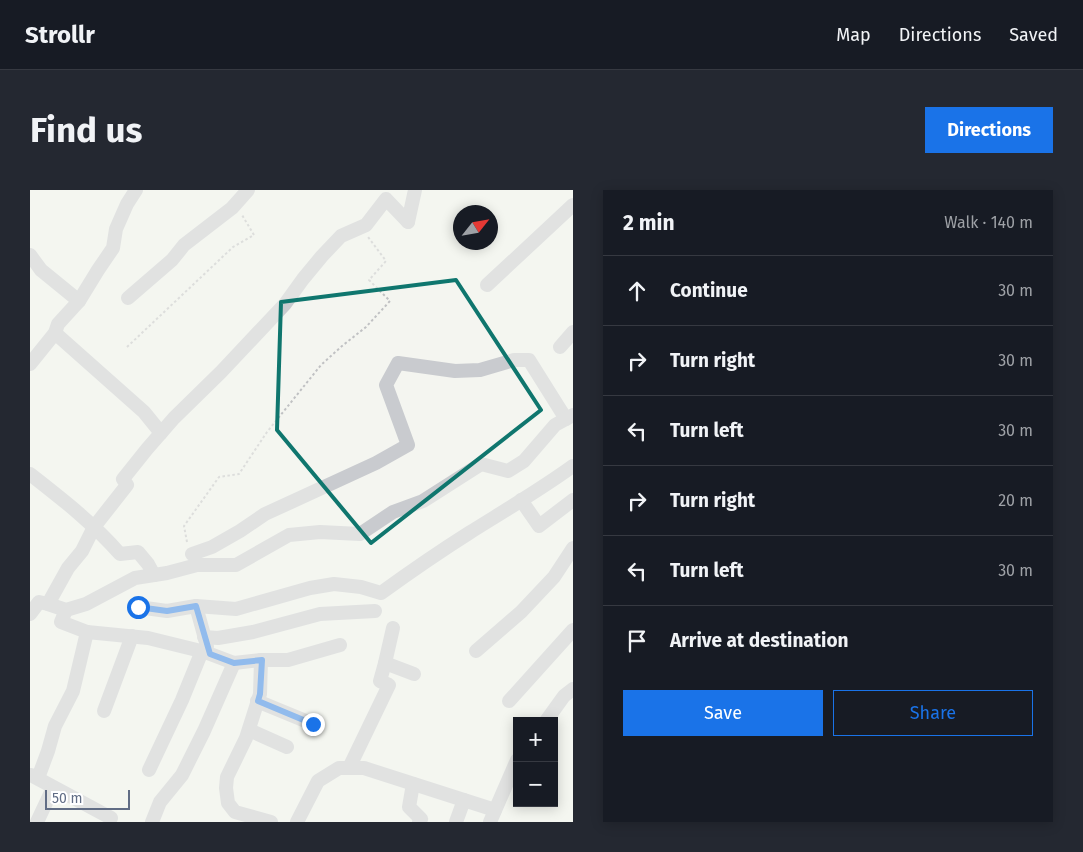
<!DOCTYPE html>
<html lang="en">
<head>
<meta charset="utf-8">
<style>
	body { margin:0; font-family:"Fira Sans",sans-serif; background:#242831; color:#f1f3f6 }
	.controls { position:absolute; right:15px; bottom:15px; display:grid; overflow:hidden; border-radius:0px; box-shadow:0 2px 12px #0003 }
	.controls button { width:45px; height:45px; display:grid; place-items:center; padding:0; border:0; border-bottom:1px solid #363941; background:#171b24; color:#f1f3f6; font:25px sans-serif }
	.compass { position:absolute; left:423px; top:15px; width:45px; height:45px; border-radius:50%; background:#171b24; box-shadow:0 2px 12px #0003; rotate:59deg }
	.scale { position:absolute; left:15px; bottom:12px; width:85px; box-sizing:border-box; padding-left:5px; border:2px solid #616d85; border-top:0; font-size:14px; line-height:18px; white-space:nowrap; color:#616d85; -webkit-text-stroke:4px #fff; paint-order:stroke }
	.stop { position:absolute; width:15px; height:15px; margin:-11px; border:4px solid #1a73e8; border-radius:50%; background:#fff }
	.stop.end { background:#1a73e8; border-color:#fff; box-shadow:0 1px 5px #0008 }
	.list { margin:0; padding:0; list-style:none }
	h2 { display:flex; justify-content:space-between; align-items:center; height:65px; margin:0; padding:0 20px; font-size:21px }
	h2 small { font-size:16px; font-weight:400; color:#9ea1a6 }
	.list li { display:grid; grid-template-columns:32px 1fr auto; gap:15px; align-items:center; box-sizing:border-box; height:70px; padding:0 20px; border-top:1px solid #363941 }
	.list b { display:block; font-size:19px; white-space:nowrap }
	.list em { font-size:16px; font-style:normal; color:#9ea1a6 }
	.actions { display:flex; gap:10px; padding:15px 20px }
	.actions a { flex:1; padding:11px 0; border:1px solid #1a73e8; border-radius:0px; text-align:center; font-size:18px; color:#1a73e8 }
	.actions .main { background:#1a73e8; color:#fff }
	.icon { flex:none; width:28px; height:28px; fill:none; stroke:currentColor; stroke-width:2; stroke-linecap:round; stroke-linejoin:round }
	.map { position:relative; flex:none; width:543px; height:632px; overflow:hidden; border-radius:0px }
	header { display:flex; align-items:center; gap:30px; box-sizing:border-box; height:70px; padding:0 25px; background:#171b24; border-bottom:1px solid #363941 }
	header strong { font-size:24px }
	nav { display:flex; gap:28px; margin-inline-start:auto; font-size:18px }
	.intro { display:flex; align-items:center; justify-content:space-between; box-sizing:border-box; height:120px; padding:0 30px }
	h1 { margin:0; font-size:35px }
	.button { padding:12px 22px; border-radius:0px; background:#1a73e8; color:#fff; font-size:18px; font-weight:700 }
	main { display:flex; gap:30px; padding:0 30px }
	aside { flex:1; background:#171b24; border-radius:0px; box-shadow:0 2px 12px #0003 }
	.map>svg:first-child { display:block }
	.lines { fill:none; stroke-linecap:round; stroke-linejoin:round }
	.path { stroke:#c0c1c3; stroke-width:2; stroke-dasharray:2.5 2.5; stroke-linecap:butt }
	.minor { stroke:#c9cbcf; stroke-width:14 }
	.route { stroke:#1a73e8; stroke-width:6 }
	.marked { fill:none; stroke:#0f766e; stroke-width:4; stroke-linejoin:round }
</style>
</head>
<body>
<header>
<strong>Strollr</strong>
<nav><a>Map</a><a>Directions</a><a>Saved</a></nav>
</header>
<div class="intro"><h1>Find us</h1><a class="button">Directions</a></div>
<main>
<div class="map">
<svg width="543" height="632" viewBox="0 0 543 632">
	<rect width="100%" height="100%" fill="#f4f5f0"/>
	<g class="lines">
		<g class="path">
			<polyline points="97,157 203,57 224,45 212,25"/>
			<polyline points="157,352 154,336 189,287 209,284 237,242 291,175 312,156 336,137 360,111 339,90 356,71 338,47"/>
		</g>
		<g class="minor">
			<polyline points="378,32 385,0"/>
			<polyline points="0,65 11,80 49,111"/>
			<polyline points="457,95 543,15"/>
			<polyline points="98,108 142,70 154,55 202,18 218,0"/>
			<polyline points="25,143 114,222 131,243"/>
			<polyline points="530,157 543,142"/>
			<polyline points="0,174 25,143 28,134 49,111 68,80 83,58 86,39 97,14 106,0"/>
			<path d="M 0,284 C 32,309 63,333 90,364 L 108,362 L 118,374 L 124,385"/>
			<polyline points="491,310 509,336 543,310"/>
			<polyline points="162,364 182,357 210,341 235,324 346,273 378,255 356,195 368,173 425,181 450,180 484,170 499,170 536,229"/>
			<polyline points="18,414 38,378 52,361 64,337 97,295 93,289 117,259 144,228 191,182 255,114 273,89 292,66 311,46 336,35 356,9 378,32"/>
			<polyline points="166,416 177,456"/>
			<path d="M 108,417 L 137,421 L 166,416 L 206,419 L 280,398 L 304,394 L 331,397 L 351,403 C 380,382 409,362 439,343 C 474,321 510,300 543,276"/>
			<polyline points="0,424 9,412 18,414 36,420 56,414 105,388 137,383 167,375 206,375 259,345 290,342 330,344 363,322 393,311 451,274 478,281 494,271 525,235 543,225"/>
			<polyline points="363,438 355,473 384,484"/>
			<polyline points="57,442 118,448 175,462 204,473 231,470 258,470 310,455"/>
			<polyline points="174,447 188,448 223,442 290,424 345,421"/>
			<polyline points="446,461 491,422 524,387 543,358"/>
			<polyline points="231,470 230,504 216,548 197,587 196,598 198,613 205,622 241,632"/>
			<polyline points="227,511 283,534"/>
			<polyline points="479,511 543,440"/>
			<polyline points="74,521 102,446"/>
			<polyline points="516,531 534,506 543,499"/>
			<polyline points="219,540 257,557"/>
			<polyline points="319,578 359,495 350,491 355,473"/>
			<polyline points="119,580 152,510 172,461"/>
			<polyline points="1,585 81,628"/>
			<polyline points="8,588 18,561 25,536 43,501 57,442 31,432 36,420"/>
			<polyline points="383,594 379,617 391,629 389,632"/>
			<polyline points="7,632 23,598"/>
			<polyline points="122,632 130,612 152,585 174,541 204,473"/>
			<polyline points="267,632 288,591 309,578 334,578 465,620"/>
			<polyline points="426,632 434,610"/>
			<polyline points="460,632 487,570"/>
		</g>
	</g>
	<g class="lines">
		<polyline class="route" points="108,417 137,421 166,416 180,464 204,473 232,470 230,504 228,511 283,534"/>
	</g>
	<path d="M0 0H543V632H0ZM 426,90 L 511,220 L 341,353 L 247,240 L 251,112 Z" fill="#f4f5f0" fill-opacity=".55" fill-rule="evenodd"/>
	<path class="marked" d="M 426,90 L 511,220 L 341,353 L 247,240 L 251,112 Z"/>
</svg>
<div class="controls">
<button>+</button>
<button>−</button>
</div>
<svg class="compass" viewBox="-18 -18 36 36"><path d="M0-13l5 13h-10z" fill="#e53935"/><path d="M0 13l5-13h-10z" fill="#9ea1a6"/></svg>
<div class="scale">50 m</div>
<div class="stop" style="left:108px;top:417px"></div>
<div class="stop end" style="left:283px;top:534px"></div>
</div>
<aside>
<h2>2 min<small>Walk · 140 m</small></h2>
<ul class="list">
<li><svg class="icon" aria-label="ahead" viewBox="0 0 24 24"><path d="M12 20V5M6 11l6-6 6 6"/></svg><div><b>Continue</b></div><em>30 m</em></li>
<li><svg class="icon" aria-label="right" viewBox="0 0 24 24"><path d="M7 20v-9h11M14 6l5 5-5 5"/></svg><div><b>Turn right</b></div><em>30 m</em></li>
<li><svg class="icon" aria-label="left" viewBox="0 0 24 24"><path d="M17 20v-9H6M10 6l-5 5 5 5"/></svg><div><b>Turn left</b></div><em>30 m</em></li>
<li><svg class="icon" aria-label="right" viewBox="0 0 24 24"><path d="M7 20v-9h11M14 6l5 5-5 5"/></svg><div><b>Turn right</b></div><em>20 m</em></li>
<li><svg class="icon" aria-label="left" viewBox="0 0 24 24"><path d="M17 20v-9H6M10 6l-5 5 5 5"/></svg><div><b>Turn left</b></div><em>30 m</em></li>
<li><svg class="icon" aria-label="arrive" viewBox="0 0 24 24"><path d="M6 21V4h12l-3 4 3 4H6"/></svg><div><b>Arrive at destination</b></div></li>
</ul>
<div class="actions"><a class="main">Save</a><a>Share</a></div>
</aside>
</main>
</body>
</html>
